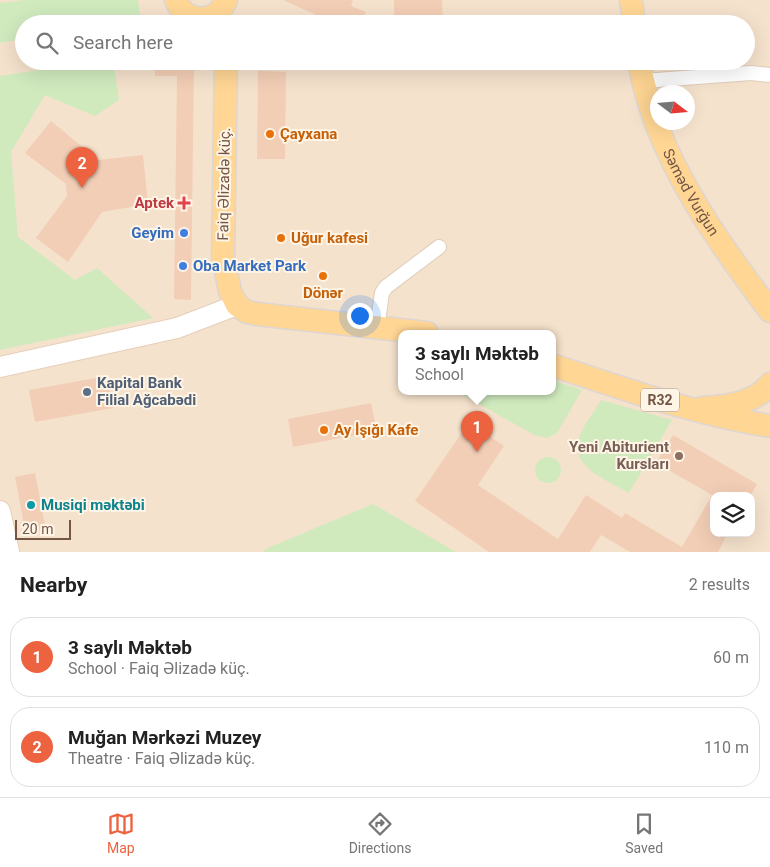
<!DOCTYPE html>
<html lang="en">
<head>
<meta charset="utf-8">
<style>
	body { margin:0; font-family:Roboto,sans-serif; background:#f2f2f2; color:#222 }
	.controls { position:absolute; right:15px; bottom:15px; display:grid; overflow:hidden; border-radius:10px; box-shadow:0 5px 20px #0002 }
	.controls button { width:45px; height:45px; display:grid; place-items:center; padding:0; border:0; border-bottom:1px solid #e0e0e0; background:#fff; color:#222; font:25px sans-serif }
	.compass { position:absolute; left:650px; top:85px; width:45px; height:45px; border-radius:50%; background:#fff; box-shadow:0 5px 20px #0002; rotate:106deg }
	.scale { position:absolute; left:15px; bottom:12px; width:56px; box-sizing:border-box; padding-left:5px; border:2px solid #745646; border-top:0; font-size:14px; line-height:18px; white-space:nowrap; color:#745646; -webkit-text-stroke:4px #fff5e6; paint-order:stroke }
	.you { position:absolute; left:359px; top:315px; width:18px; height:18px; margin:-12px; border:4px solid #fff; border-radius:50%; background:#1a73e8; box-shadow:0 0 0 8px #1a73e833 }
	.badge { display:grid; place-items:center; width:32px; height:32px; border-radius:50%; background:#ed633f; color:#fff; font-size:16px; font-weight:700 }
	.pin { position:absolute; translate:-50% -41px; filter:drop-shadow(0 1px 2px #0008) }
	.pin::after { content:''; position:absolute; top:26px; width:18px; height:15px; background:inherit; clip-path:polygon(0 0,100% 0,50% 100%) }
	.popup { position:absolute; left:398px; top:330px; width:158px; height:65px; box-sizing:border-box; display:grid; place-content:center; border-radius:10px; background:#fff; filter:drop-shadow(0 1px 4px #0005); font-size:16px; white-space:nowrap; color:#767676 }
	.popup b { font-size:19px; color:#222 }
	.popup::after { content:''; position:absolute; left:50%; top:100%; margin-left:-10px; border:10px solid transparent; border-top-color:#fff }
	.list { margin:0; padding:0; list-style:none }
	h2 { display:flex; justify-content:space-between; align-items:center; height:65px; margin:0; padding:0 20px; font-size:21px }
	h2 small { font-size:16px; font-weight:400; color:#767676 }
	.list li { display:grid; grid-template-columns:32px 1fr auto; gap:15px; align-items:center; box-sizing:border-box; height:80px; margin:0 10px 10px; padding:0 10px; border:1px solid #e0e0e0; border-radius:20px }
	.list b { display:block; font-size:19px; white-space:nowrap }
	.list p { margin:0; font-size:16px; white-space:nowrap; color:#767676 }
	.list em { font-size:16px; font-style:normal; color:#767676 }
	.icon { flex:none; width:28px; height:28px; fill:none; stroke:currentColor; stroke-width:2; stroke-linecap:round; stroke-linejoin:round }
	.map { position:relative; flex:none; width:770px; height:552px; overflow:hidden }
	.search { position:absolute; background:#fff; box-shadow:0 5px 20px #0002; left:15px; right:15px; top:15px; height:55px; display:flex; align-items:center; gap:12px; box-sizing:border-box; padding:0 18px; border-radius:28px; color:#767676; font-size:19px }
	.sheet { height:245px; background:#fff }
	nav { display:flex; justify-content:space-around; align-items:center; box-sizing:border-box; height:70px; border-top:1px solid #e0e0e0; background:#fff; font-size:14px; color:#767676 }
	nav a { display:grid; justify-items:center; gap:2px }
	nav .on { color:#ed633f }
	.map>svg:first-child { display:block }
	.residential { fill:#f5e2cd; fill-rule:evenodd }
	.green { fill:#d0eabe }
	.building { fill:#f3ceb6 }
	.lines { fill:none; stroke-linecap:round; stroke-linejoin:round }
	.street-casing { stroke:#e1cdbb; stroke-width:16 }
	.secondary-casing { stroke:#e6ceb9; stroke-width:22 }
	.primary-casing { stroke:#ded6d3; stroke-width:25 }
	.street { stroke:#fff; stroke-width:14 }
	.secondary { stroke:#fff; stroke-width:20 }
	.primary { stroke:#ffd694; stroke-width:22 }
	.food-dot { fill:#e8710a; stroke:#fff5e6; stroke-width:2 }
	.health-dot { fill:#e0444e; stroke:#fff5e6; stroke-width:2 }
	.shop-dot { fill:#3f7fe0; stroke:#fff5e6; stroke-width:2 }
	.service-dot { fill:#5c6f8a; stroke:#fff5e6; stroke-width:2 }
	.education-dot { fill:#8d6e63; stroke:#fff5e6; stroke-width:2 }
	.culture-dot { fill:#0f9aa8; stroke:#fff5e6; stroke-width:2 }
	.labels { text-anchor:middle; stroke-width:4; stroke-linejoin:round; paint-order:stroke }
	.shield { fill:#fff5e6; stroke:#9e8676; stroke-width:1 }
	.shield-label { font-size:14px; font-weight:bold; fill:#745646 }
	.food-label { font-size:15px; font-weight:bold; fill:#c56008; stroke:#fff5e6; text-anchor:start }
	.street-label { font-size:15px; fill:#745646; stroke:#fff5e6 }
	.health-label { font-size:15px; font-weight:bold; fill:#be3a42; stroke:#fff5e6; text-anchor:end }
	.shop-label { font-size:15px; font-weight:bold; fill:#366cbe; stroke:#fff5e6; text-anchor:end }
	.service-label { font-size:15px; font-weight:bold; fill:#4e5e75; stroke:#fff5e6; text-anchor:start }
	.education-label { font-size:15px; font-weight:bold; fill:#785e54; stroke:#fff5e6; text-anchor:end }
	.culture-label { font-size:15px; font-weight:bold; fill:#0d838f; stroke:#fff5e6; text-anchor:start }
</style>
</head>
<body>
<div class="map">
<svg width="770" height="552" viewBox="0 0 770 552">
	<rect width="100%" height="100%" fill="#fdf1df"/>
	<path class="residential" d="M 0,0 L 770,0 L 770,552 L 0,552 ZM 24,24 L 746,24 L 746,61 L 24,61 ZM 658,92 L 688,92 L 688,122 L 658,122 ZM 402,333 L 552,333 L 552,391 L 402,391 ZM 714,496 L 751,496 L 751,533 L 714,533 Z"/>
	<g class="green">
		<polygon points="24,0 138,0 141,23 24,24 24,39 0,43 0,3"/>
		<polygon points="97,61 113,61 119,100 95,116 45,95 11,152 18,237 75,280 97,268 153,318 0,350 0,76"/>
		<polygon points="552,380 582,390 557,433 547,438 534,435 456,391 552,391"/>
		<path d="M 601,400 L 672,420 L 629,493 C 611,482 572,469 578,441 C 581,428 594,412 601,400 Z"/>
		<circle cx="548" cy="470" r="13"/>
		<polygon points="373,504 456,552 262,552 270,547"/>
	</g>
	<g class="building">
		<polygon points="283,0 353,0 351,6 366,12 360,24 336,24"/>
		<polygon points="394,0 442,0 443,24 394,24"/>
		<polygon points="155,61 194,61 191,300 174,299 177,76 155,76"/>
		<polygon points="258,71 286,72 285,159 257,159"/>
		<polygon points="51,121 98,160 143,155 148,204 102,212 68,262 36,238 67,196 66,184 25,153"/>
		<polygon points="107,376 113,408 35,422 29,390"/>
		<polygon points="371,403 377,431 293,447 288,419"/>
		<polygon points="469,422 504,446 478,485 558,539 586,495 622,518 625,513 682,547 712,495 656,463 673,435 757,484 750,496 714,496 714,533 728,533 718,552 630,552 601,535 590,552 489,552 415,501"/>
		<polygon points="35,473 46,530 26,534 15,477"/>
	</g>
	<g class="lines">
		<defs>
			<g id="street">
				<polyline points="643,81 751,73 770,75"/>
				<polyline points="377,328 382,293 386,287 439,247"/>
			</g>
			<g id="secondary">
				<polyline points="0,367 177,328 237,305"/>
				<polyline points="0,511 9,552"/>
			</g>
			<g id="primary">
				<path d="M 176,0 C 185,24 217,25 226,0"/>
				<polyline points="631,0 634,24"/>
				<polyline points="226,61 223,257 230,291 237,305 247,312 257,314 427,333"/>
				<path id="s1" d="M 639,61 C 655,155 714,236 770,311"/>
				<path d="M 552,365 C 624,389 695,414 770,426"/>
				<path d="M 702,408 C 725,407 756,403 770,384"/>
			</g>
		</defs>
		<use href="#street" class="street-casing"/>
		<use href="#secondary" class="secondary-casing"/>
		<use href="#primary" class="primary-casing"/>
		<use href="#street" class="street"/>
		<use href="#secondary" class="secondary"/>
		<use href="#primary" class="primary"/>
	</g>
	<g class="food-dot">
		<circle cx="270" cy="134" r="5"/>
		<circle cx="281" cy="238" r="5"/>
		<circle cx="323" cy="276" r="5"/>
		<circle cx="324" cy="430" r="5"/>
	</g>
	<path class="health-dot" d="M181.5 195.5h5v5h5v5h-5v5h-5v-5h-5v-5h5z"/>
	<g class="shop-dot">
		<circle cx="184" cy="233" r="5"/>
		<circle cx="183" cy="266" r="5"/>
	</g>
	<circle class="service-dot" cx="87" cy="392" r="5"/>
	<circle class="education-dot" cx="679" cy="456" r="5"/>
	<circle class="culture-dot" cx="31" cy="505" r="5"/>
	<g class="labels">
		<rect class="shield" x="641" y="388.5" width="38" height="23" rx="4"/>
		<g class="shield-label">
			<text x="660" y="405">R32</text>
		</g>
		<g class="food-label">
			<text x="280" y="139">Çayxana</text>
			<text x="291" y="243">Uğur kafesi</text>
			<text x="323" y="298" text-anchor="middle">Dönər</text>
			<text x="334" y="435">Ay İşığı Kafe</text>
		</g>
		<g class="street-label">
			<text transform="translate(224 184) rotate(-89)" y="5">Faiq Əlizadə küç.</text>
			<text dy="5" stroke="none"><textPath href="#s1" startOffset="142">Səməd Vurğun</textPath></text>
		</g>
		<g class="health-label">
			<text x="174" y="208">Aptek</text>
		</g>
		<g class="shop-label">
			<text x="174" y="238">Geyim</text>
			<text x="193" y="271" text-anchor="start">Oba Market Park</text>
		</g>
		<g class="service-label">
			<text x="97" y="388">Kapital Bank<tspan x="97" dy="17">Filial Ağcabədi</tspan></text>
		</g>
		<g class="education-label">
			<text x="669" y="452">Yeni Abiturient<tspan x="669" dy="17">Kursları</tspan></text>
		</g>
		<g class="culture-label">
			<text x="41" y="510">Musiqi məktəbi</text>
		</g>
	</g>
</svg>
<div class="controls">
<button><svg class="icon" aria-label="layers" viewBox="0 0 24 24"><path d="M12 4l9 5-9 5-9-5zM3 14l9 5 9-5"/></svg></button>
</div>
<svg class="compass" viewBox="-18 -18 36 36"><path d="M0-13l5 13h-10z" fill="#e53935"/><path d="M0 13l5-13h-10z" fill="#767676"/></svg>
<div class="scale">20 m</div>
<div class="you"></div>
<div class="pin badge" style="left:477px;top:452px">1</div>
<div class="popup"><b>3 saylı Məktəb</b>School</div>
<div class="pin badge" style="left:82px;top:188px">2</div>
<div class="search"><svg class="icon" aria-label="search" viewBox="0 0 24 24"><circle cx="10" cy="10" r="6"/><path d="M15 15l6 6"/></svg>Search here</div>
</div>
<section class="sheet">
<h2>Nearby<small>2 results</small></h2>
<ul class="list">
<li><span class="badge">1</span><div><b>3 saylı Məktəb</b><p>School · Faiq Əlizadə küç.</p></div><em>60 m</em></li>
<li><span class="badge">2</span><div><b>Muğan Mərkəzi Muzey</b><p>Theatre · Faiq Əlizadə küç.</p></div><em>110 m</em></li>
</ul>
</section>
<nav>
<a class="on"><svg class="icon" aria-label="map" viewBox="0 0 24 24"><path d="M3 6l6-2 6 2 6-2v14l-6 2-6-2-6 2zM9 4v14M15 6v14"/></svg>Map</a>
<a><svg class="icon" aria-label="directions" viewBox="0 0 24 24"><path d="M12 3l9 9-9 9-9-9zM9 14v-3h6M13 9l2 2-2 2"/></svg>Directions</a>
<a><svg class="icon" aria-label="saved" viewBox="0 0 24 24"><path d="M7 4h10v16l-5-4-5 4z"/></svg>Saved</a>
</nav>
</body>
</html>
